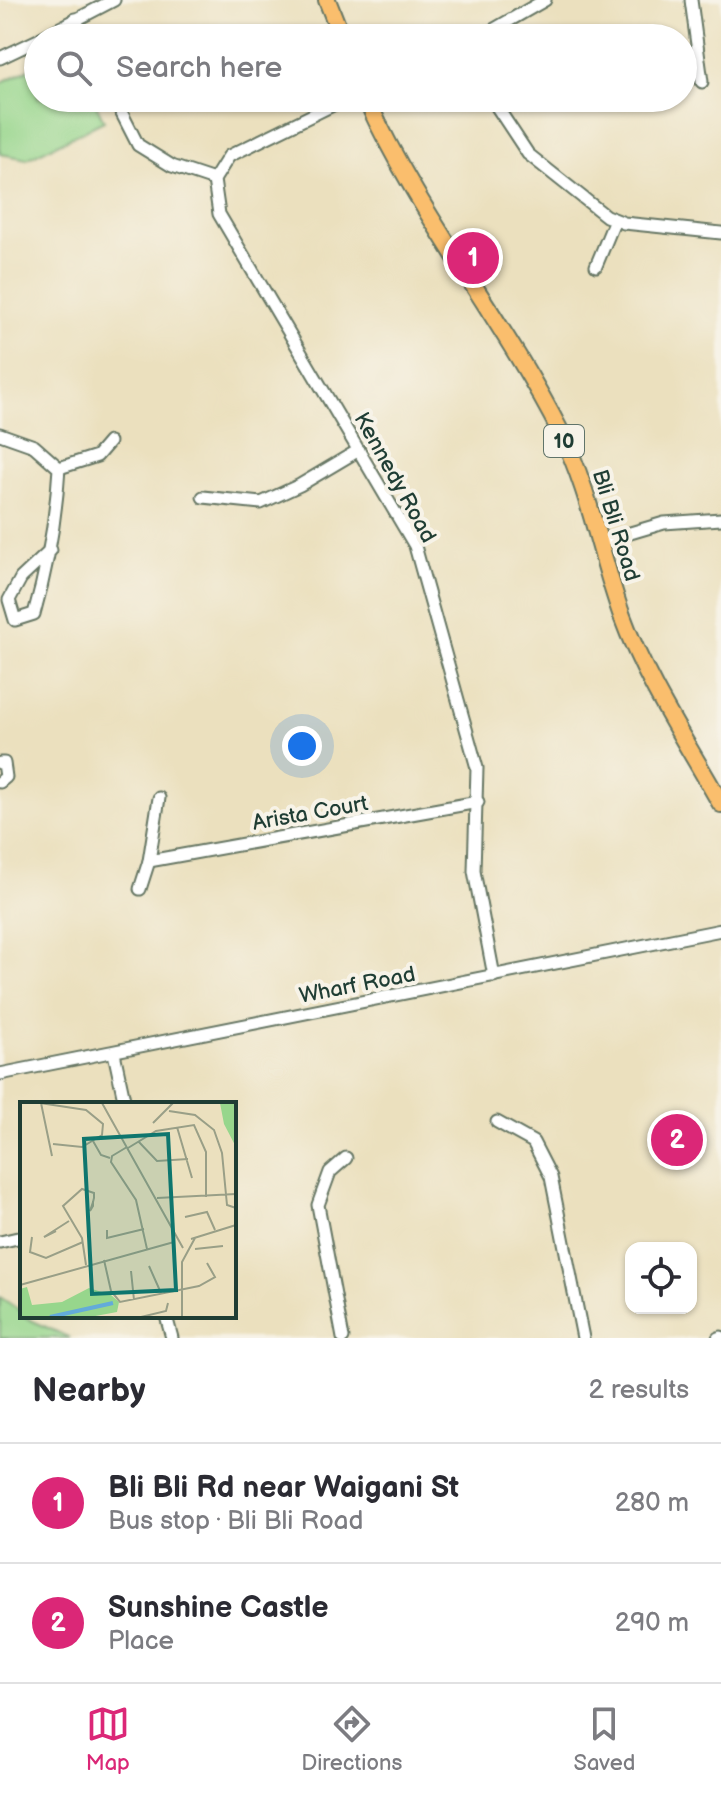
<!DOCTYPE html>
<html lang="en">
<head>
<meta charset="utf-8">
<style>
	body { margin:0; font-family:"Balsamiq Sans",sans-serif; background:#f2f2f3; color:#2b2b33 }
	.controls { position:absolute; right:24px; bottom:24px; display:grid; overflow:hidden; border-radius:16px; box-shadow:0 2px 6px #0004 }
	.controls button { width:72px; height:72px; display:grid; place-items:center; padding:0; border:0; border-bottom:2px solid #e1e1e2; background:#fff; color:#2b2b33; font:40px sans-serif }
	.you { position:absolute; left:302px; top:746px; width:28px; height:28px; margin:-20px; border:6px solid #fff; border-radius:50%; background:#1a73e8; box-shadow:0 0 0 12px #1a73e833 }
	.badge { display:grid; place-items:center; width:52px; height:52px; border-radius:50%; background:#db2777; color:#fff; font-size:26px; font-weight:700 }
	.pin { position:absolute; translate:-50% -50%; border:4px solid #fff; box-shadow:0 2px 8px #0006 }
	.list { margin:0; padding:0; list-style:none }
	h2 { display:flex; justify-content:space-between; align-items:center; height:104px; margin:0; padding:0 32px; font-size:34px }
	h2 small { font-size:26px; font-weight:400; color:#7c7c81 }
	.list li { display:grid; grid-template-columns:52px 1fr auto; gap:24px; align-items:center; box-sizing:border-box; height:120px; padding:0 32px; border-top:2px solid #e1e1e2 }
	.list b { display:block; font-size:30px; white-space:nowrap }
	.list p { margin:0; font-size:26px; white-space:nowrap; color:#7c7c81 }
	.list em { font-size:26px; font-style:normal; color:#7c7c81 }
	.icon { flex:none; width:44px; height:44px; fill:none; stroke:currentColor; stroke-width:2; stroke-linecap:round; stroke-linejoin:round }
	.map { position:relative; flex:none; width:721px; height:1338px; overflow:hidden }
	.search { position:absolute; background:#fff; box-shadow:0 2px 6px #0004; left:24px; right:24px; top:24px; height:88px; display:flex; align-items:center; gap:20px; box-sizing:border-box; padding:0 28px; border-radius:44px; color:#7c7c81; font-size:30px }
	.sheet { height:344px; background:#fff }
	nav { display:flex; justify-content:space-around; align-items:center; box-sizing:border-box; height:112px; border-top:2px solid #e1e1e2; background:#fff; font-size:22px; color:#7c7c81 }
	nav a { display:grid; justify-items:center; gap:4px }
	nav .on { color:#db2777 }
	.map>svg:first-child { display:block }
	.green { fill:#97d68c; stroke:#5b8a60; stroke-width:2 }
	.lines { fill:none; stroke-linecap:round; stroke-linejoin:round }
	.minor-casing { stroke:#667664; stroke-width:15 }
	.primary-casing { stroke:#667664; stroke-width:20 }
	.minor { stroke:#fff; stroke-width:11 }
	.primary { stroke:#fabe6d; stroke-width:16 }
	.labels { text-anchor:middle; stroke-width:8; stroke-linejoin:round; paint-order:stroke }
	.shield { fill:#f7f3e8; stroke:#60746a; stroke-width:2 }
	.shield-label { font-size:20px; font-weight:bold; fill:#1f3d34 }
	.street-label { font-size:22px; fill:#1f3d34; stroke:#f7f3e8 }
	.inset-river { fill:none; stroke:#63abda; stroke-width:4 }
	.inset-road { fill:none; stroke:#999f87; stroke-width:2 }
	.view { fill:#0f766e; fill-opacity:0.15; stroke:#0f766e; stroke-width:4 }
	.inset-edge { fill:none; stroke:#1f3d34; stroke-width:4 }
</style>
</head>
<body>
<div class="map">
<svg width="721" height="1338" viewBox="0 0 721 1338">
	<rect width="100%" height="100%" fill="#f7f3e8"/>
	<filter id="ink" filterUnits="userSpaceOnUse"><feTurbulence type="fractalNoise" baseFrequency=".0125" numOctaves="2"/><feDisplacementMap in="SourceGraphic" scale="16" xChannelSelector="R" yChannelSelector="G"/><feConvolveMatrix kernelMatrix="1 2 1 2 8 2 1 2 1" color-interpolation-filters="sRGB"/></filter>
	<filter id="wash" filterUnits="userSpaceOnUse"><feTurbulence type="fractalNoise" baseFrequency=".006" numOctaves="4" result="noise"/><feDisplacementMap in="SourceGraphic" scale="32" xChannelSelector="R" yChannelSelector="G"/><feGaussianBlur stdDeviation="1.8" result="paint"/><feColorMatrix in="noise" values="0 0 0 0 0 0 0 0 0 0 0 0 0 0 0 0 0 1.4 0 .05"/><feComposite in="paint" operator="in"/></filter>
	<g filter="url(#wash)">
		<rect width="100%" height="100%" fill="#ebe0be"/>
		<g class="green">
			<polygon points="38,65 38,98 93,98 104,121 27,159 0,154 0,83"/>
			<polygon points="0,1297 22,1312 22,1316 70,1338 0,1338"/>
		</g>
	</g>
	<g filter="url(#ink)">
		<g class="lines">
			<defs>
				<g id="minor">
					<polyline points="691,0 702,82"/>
					<polyline points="75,19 85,38"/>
					<polyline points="41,38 114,0"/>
					<polyline points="479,38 545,0"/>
					<polyline points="0,58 38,40"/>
					<polyline points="114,98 138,145 172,166 214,180"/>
					<polyline points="347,98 229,156 214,180 219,214 415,546 477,768 474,871 494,976"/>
					<polyline points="491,98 528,154 606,216 624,223 721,233"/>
					<polyline points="596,266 615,220"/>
					<path d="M 0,434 L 34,446 L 59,468 C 56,519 48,565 34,614 L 15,620 L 9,600 L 21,578 L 51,550"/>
					<polyline points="59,468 97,456 109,442"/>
					<polyline points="203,497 261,503 300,485 359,450"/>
					<polyline points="600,542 664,523 721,519"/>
					<polyline points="0,763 4,763 6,777 0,782"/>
					<polyline points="159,798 149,861 478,802"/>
					<polyline points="140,889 149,861"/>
					<polyline points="114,1053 125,1104"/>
					<polyline points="0,1074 721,930"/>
					<polyline points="497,1122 533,1142 551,1177 583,1338"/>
					<polyline points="0,1242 22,1237"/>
					<polyline points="166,1316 172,1338"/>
					<polyline points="343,1338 318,1205 330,1172 346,1158"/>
					<polyline points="718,1338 721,1337"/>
				</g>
				<g id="primary">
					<polyline points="327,0 342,38"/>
					<path d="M 366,98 C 419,216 502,317 561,433 C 590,491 600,555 622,616 C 646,682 687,743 721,804"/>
				</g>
			</defs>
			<use href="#minor" class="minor-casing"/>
			<use href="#primary" class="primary-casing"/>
			<use href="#minor" class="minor"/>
			<use href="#primary" class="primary"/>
		</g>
	</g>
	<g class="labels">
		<rect class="shield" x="544" y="425" width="40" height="32" rx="6"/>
		<g class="shield-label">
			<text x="564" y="448">10</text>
		</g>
		<g class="street-label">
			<text transform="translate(396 477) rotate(61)" y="8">Kennedy Road</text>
			<text transform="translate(617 525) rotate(73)" y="8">Bli Bli Road</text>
			<text transform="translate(310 812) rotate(-10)" y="8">Arista Court</text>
			<text transform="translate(357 984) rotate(-11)" y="8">Wharf Road</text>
		</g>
	</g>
	<g transform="translate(20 1102)">
		<rect width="216" height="216" fill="#ebe0be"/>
		<path d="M 200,1 L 216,1 L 216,45 L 204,22 ZM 7,185 L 12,203 L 42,200 L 69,186 L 91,193 L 99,200 L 97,210 L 70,215 L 0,215 L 0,187 Z" fill="#97d68c"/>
		<path class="inset-river" d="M 30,215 L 93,201"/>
		<path class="inset-road" d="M 20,1 L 66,8 L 83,22 L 82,33 L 62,45 L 33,42M 21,1 L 32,54M 82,1 L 163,146M 149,9 L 175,13 L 194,28 L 202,51 L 207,103 L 216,106M 133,21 L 153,1M 157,25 L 172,76M 73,39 L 81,53 L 90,56M 118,39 L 137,59 L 168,57M 107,45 L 92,54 L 91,60 L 116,98 L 127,147M 108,46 L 136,29 L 174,23 L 186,50 L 186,95M 137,96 L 216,92M 165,115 L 187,110 L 195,128M 87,128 L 87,136 L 124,127M 36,129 L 24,135 L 49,119M 12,135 L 10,150 L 26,156 L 63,140M 171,137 L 216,123M 175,147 L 203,144M 84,158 L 91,189 L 100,200 L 179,184 L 195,175 L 187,161M 66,163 L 62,136 L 43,104 L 62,87 L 74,91 L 74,96 L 73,100 L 73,104 L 70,109 L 73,100M 129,164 L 141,191M 111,169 L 114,198M 0,183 L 154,140M 121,215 L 146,209 L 148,201M 162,215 L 162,160 L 175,136"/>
		<path class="view" d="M 148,32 L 156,188 L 72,192 L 64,37 Z"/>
		<rect width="216" height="216" class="inset-edge"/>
	</g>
</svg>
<div class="controls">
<button><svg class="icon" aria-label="locate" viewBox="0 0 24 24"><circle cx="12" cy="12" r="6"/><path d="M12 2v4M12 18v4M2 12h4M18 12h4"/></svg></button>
</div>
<div class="you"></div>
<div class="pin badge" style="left:473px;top:258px">1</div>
<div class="pin badge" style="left:677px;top:1140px">2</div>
<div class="search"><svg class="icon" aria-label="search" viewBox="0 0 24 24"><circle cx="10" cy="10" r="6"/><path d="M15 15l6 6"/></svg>Search here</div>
</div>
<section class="sheet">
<h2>Nearby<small>2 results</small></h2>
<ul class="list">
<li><span class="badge">1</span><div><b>Bli Bli Rd near Waigani St</b><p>Bus stop · Bli Bli Road</p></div><em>280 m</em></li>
<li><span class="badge">2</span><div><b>Sunshine Castle</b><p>Place</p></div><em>290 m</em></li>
</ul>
</section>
<nav>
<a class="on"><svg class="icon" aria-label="map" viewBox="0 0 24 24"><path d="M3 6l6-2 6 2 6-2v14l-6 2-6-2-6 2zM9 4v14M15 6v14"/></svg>Map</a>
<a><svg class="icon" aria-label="directions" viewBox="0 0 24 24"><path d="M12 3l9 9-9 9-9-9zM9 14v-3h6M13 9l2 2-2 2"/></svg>Directions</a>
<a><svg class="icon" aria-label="saved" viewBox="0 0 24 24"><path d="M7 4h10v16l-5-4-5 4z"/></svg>Saved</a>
</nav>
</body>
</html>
